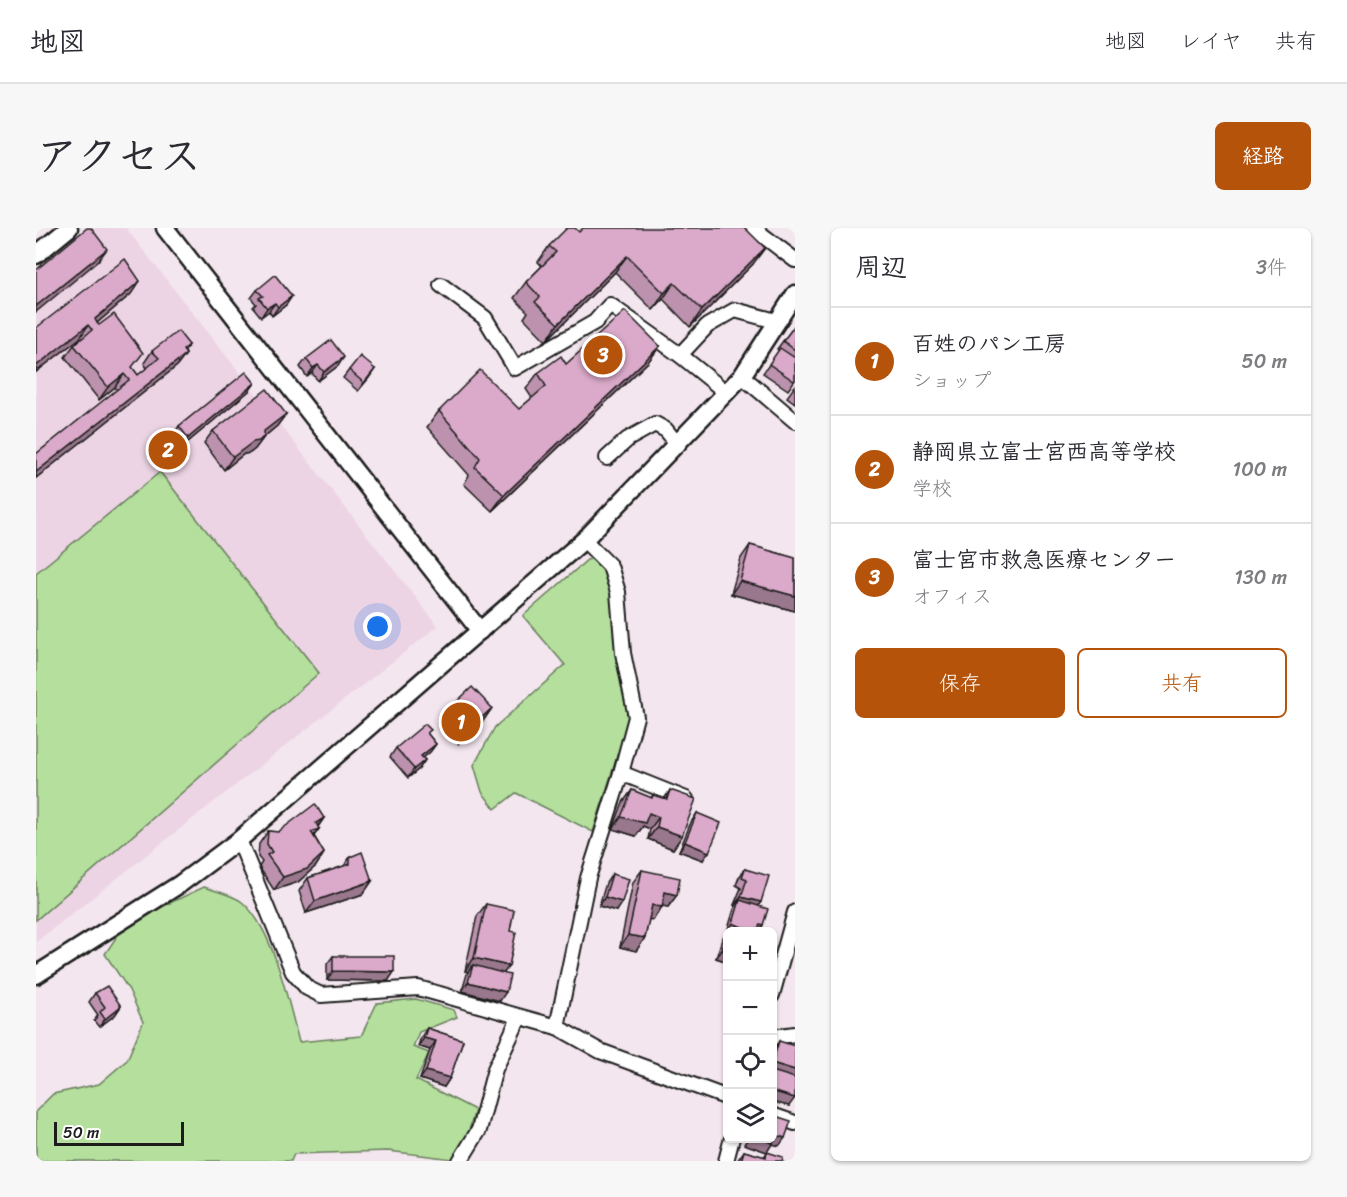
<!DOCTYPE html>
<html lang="ja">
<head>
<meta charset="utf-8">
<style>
	body { margin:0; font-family:Sriracha,"Klee One",sans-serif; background:#f7f7f7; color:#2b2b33 }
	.controls { position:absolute; right:18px; bottom:18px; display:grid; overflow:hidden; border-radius:9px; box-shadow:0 2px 4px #0004 }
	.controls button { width:54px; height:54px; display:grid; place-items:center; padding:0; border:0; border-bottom:2px solid #e1e1e2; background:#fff; color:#2b2b33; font:30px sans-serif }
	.scale { position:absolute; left:18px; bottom:15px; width:130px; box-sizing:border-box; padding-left:6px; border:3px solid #1c1c1c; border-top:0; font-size:16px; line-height:21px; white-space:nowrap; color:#1c1c1c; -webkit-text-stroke:4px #fff; paint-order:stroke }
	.you { position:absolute; left:342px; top:399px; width:21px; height:21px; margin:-15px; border:4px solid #fff; border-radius:50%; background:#1a73e8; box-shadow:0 0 0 9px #1a73e833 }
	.badge { display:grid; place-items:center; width:39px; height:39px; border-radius:50%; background:#b45309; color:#fff; font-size:20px; font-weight:700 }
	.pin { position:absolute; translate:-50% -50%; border:3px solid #fff; box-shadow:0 2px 6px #0006 }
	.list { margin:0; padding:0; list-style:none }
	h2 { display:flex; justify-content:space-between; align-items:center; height:78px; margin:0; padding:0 24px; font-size:26px }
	h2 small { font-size:20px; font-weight:400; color:#7c7c81 }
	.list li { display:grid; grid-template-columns:39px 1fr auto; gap:18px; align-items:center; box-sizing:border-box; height:108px; padding:0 24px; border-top:2px solid #e1e1e2 }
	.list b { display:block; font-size:22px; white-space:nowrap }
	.list p { margin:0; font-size:20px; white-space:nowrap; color:#7c7c81 }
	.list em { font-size:20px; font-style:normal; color:#7c7c81 }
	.actions { display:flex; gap:12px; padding:18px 24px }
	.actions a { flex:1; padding:14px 0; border:2px solid #b45309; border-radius:9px; text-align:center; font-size:21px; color:#b45309 }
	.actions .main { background:#b45309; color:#fff }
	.icon { flex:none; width:33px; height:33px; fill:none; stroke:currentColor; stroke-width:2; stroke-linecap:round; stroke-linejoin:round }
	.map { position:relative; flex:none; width:759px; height:933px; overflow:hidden; border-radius:9px }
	header { display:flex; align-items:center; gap:36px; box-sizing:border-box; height:84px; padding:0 30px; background:#fff; border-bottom:2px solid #e1e1e2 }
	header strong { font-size:28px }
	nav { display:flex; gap:33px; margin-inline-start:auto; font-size:21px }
	.intro { display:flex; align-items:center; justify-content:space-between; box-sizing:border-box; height:144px; padding:0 36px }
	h1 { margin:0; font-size:42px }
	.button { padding:15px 27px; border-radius:9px; background:#b45309; color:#fff; font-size:21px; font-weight:700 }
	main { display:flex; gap:36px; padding:0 36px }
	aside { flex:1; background:#fff; border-radius:9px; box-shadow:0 2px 4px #0004 }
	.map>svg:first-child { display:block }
	.built { fill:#ecd4e4 }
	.green { fill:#b4df9d; stroke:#687e5c; stroke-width:1.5 }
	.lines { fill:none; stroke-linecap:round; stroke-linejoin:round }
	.minor-casing { stroke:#1c1c1c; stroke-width:18 }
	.tertiary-casing { stroke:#1c1c1c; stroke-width:21 }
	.minor { stroke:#fff; stroke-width:14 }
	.tertiary { stroke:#fff; stroke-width:16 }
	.wall { fill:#bc92ae; stroke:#1c1c1c; stroke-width:1.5 }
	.shaded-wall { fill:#99778d; stroke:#1c1c1c; stroke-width:1.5 }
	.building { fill:#dbaaca; stroke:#1c1c1c; stroke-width:1.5 }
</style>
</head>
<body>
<header>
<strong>地図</strong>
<nav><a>地図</a><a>レイヤ</a><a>共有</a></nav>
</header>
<div class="intro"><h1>アクセス</h1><a class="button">経路</a></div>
<main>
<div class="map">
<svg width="759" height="933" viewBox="0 0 759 933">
	<rect width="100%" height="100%" fill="#f4e6ef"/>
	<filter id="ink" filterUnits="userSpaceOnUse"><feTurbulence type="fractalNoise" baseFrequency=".0167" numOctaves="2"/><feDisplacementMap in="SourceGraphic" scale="12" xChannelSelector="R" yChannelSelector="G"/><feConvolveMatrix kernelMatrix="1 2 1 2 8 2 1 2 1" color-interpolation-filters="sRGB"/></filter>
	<g filter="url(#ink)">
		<polygon class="built" points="60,0 90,0 402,398 0,714 0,47"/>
		<g class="green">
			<polygon points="124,244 283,445 0,692 0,345"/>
			<polygon points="557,330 569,341 578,381 583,442 594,488 557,604 480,565 459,581 446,564 438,537 459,499 529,437 487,388 551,332"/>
			<path d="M 168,659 C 179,663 197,667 206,674 C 237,699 253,776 263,814 L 325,808 L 341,775 L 380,771 L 418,782 L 421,789 L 383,804 L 377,819 L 393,825 L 380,852 L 439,882 L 430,913 L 417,931 L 352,923 L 258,926 L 255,933 L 0,933 L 0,883 L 17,866 L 63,856 L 91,832 L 107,794 L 93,762 L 69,726 L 89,696 Z"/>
		</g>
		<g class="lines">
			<defs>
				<g id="minor">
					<polyline points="717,0 759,32"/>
					<polyline points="405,57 449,90 479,140 559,94 574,77 644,127 691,165"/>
					<polyline points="644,127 671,98 699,82 740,93"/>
					<polyline points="706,148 759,193"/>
					<polyline points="571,230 592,211 619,196 630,202 642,217"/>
					<polyline points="585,545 650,571"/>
					<polyline points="203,612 257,744 271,760 285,767 382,760 521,799 564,823 692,870"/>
					<polyline points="736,767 759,684"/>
					<polyline points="521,799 552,650 585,545 600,489 587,425 582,364 574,338 548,312"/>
					<polyline points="736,809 759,806"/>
					<polyline points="736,887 759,895"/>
					<polyline points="424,933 443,902 459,841 483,790"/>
					<polyline points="690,933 696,910"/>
				</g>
				<g id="tertiary">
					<polyline points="129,0 444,403"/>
					<polyline points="0,27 33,0"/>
					<polyline points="0,747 144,656 203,612 548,312 706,148 759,66"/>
				</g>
			</defs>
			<use href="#minor" class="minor-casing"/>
			<use href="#tertiary" class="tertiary-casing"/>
			<use href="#minor" class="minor"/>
			<use href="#tertiary" class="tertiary"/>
		</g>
		<g class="wall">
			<polygon points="543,4 717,36 654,99 627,71 617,82 579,44 510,113 488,90 492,84 478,70 490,54 506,38 502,34 513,18"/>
			<polygon points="221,62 256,68 250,77 236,88 233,83 225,89 217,79 220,76 215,70"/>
			<polygon points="95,66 61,95 102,147 111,140 108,135 116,123 153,117 149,123 150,126 141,138 0,250 0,226 81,162 79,159 63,172 29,129 38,117 45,111 44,110 0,144 0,100"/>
			<polygon points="759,97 759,152 752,162 727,145 743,123 741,121"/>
			<polygon points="624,118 612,134 456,283 428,256 433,247 391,199 403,183 483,181 496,170 490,161 502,145 530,136"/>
			<polygon points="270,131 302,138 282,153 276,145 271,149 264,139"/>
			<polygon points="339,141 322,163 307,150 313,142"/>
			<polygon points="219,155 213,163 146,219 137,207 143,198"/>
			<polygon points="759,158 759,175 751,169"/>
			<polygon points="250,186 241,198 228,209 219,221 214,225 208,226 188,242 168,215 177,203"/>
			<polygon points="714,317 759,330 759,383 695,366 705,330"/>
			<polygon points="456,480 447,493 422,516 402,495 411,483"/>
			<polygon points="392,506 400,516 394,524 387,530 389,532 383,541 372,550 354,529 360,520"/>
			<polygon points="596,562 615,570 617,567 628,571 634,562 646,608 637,621 612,611 614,601 607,598 600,608 577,601 587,574"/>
			<polygon points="661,585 667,632 643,623 655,594"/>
			<polygon points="288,590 282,599 283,601 278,608 288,625 280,638 262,654 238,662 223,639 226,634 222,629 223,616 232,603 242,604"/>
			<polygon points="314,629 336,653 327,666 270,685 263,663 272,650 308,638"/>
			<polygon points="709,641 723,678 727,697 723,704 692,704 692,734 680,730 686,711 691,704 698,681 700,678 698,677 705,660 700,657 703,649"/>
			<polygon points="606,642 641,667 632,679 626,678 617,692 613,691 609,710 600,723 584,719 597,654"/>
			<polygon points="576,646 580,683 563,678 570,655"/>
			<polygon points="450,676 474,703 473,738 467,745 464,773 426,763 431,746 432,744 429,743 441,688"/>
			<polygon points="297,728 358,744 352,753 291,752 291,736"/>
			<polygon points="59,765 85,778 79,787 63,799 58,793 62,787 53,774"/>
			<polygon points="391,800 427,812 414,850 408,859 384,851 394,822 382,818 385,809"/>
			<polygon points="743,813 753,878 736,874 736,824"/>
			<polygon points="708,923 728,929 731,924 746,933 701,933"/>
		</g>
		<g class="shaded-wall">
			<polygon points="729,20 717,36 654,99 666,82"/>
			<polygon points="71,21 62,33 0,84 0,78"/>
			<polygon points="591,28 579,44 510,113 522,96"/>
			<polygon points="104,53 95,66 55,100 59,91"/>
			<polygon points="638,55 627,71 617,82 628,65"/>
			<polygon points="256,68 250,77 236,88 242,79"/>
			<polygon points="239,75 233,83 225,89 231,80"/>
			<polygon points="52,97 44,110 0,144 0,138"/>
			<polygon points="624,118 612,134 456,283 468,267"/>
			<polygon points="150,126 141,138 0,250 0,244"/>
			<polygon points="308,129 302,138 282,153 288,144"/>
			<polygon points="282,137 276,145 271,149 277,140"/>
			<polygon points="339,141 333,150 322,163 328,155"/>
			<polygon points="88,146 79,159 63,172 72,159"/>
			<polygon points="219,155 213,163 146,219 152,210"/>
			<polygon points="250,186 241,198 228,209 219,221 214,225 208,226 188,242 197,229 228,203"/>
			<polygon points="704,353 759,368 759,383 695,366"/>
			<polygon points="456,480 447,493 422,516 431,503"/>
			<polygon points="400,516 394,524 379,537 385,528"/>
			<polygon points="389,532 383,541 372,550 378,541"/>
			<polygon points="613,585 623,589 614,601 607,598 600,608 577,601 585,589"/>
			<polygon points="288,590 279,602 283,601 274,613 267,617 280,595"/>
			<polygon points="621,599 646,608 637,621 612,611"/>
			<polygon points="649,614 673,624 667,632 643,623"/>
			<polygon points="288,625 280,638 262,654 238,662 247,649"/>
			<polygon points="336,653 327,666 270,685 279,673"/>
			<polygon points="629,664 641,667 632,679 620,677"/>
			<polygon points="569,669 586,674 580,683 563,678"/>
			<polygon points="705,669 725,674 719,683 704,672 700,678 698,677"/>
			<polygon points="616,677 626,679 617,692 607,690"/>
			<polygon points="697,695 717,704 691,704"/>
			<polygon points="724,696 727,697 723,704 718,704"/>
			<polygon points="592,707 609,710 600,723 584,719"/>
			<polygon points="686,722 692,724 692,734 680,730"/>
			<polygon points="438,730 473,738 464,750 437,737 432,744 429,743"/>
			<polygon points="297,743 358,744 352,753 291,752"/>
			<polygon points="432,754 470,764 464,773 426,763"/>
			<polygon points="85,778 79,787 63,799 69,791"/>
			<polygon points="388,810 400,813 394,822 382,818"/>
			<polygon points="736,835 759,842 759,853 736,846"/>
			<polygon points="390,843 414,850 408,859 384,851"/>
			<polygon points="736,863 759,870 753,878 736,874"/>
			<polygon points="740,907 749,910 743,918 736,916 731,924 708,916 712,910 723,910"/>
		</g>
		<g class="building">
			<polygon points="51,0 55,0 71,21 0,78 0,42"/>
			<polygon points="531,0 539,0 543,4 547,0 709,0 729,20 666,82 638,55 628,65 591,28 522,96 499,74 504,69 490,54 520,24 513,18"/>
			<polygon points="89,31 104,53 59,91 61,95 63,97 78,86 107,125 96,139 102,147 123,130 116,123 142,103 153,117 147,122 150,126 0,244 0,226 93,152 88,146 72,159 38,117 56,102 52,97 0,138 0,100"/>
			<polygon points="239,47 256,68 242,79 239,75 231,80 223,70 227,68 221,62"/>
			<polygon points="589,83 624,118 468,267 439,239 444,230 403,183 444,142 483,181 510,158 502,145 525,128 530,136"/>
			<polygon points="759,97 759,122 747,113"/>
			<polygon points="295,112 308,129 288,144 282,137 277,140 270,131"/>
			<polygon points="744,120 759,130 759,152 758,153 733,136"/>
			<polygon points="324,128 339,141 328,155 313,142"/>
			<polygon points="210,144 219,155 152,210 143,198"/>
			<polygon points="231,161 250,186 228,203 228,208 223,213 217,214 197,229 177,203"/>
			<polygon points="714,317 759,330 759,368 704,353"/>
			<polygon points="436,459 456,480 431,503 411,483"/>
			<polygon points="389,496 395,502 391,505 400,516 385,528 389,532 378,541 360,520"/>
			<polygon points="596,562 616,570 617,567 631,571 634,562 660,571 646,608 621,599 623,589 613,585 609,595 585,589"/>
			<polygon points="279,576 288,590 280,595 283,601 275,604 288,625 271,641 247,649 231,627 236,624 231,616 232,603 242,604"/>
			<polygon points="661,585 685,595 673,624 649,614"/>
			<polygon points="326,624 336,653 279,673 272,650 314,636 314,629"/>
			<polygon points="709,641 733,648 725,674 705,669 711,651 706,649"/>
			<polygon points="606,642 644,650 641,667 629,664 626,679 616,677 609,710 592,707"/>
			<polygon points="576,646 593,651 586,674 569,669"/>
			<polygon points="704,672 732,681 727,697 724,696 721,704 717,704 697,695"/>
			<polygon points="450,676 478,682 474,703 480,704 473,738 438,730"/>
			<polygon points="692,705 692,724 686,722"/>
			<polygon points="297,728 358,728 358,744 297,743"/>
			<polygon points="437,737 474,747 470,764 432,754"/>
			<polygon points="71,758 85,778 69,791 64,784 69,779 59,765"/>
			<polygon points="391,800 427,812 414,850 390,843 400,813 388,810"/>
			<polygon points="743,813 759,818 759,842 736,835"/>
			<polygon points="736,843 759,850 759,870 736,863"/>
			<polygon points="736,887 755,893 749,910 740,907 737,915 723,910 736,910"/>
			<polygon points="708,923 730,929 731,924 747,929 746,933 705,933"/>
		</g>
	</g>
</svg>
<div class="controls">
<button>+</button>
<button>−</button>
<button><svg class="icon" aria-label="locate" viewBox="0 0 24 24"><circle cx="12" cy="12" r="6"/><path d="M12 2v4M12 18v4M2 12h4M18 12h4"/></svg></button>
<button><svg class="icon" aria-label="layers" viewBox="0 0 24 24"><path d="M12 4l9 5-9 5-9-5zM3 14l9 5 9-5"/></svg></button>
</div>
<div class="scale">50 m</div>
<div class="you"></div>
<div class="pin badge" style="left:425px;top:494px">1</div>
<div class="pin badge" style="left:132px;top:222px">2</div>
<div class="pin badge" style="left:567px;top:127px">3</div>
</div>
<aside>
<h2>周辺<small>3件</small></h2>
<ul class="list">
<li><span class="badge">1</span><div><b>百姓のパン工房</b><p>ショップ</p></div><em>50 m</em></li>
<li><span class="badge">2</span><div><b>静岡県立富士宮西高等学校</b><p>学校</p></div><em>100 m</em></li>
<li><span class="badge">3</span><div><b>富士宮市救急医療センター</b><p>オフィス</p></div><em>130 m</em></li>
</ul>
<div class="actions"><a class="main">保存</a><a>共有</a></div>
</aside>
</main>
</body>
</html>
